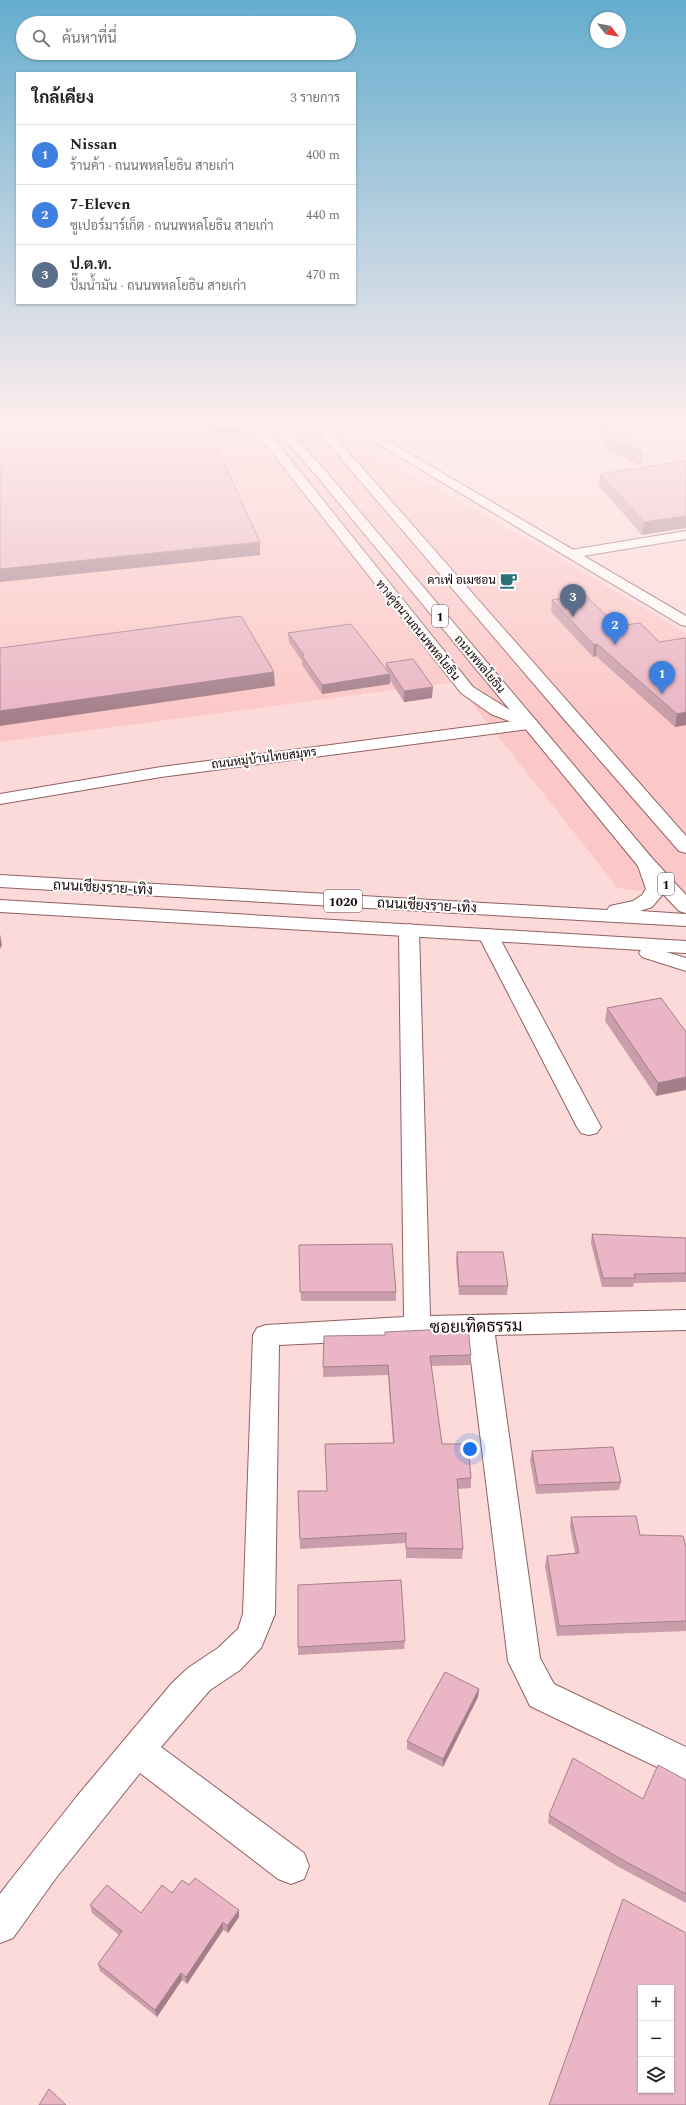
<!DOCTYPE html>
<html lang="th">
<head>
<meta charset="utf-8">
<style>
	body { margin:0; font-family:Spectral,Sarabun,serif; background:#f2f2f2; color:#222 }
	.controls { position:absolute; right:12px; bottom:12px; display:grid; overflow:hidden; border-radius:0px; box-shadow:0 1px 3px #0004 }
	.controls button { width:36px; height:36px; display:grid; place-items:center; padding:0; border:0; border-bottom:1px solid #e0e0e0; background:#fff; color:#222; font:20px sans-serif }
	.compass { position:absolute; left:590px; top:12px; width:36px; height:36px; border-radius:50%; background:#fff; box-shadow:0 1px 3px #0004; rotate:121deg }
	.you { position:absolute; left:470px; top:1449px; width:14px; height:14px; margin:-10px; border:3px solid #fff; border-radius:50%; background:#1a73e8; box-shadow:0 0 0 6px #1a73e833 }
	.badge { display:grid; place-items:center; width:26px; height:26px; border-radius:50%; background:#297377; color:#fff; font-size:13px; font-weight:700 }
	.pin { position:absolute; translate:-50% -33px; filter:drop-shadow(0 1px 2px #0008) }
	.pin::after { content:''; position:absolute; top:21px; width:14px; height:12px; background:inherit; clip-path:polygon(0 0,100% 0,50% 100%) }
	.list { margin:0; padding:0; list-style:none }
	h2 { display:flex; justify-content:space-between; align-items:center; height:52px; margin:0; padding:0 16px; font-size:17px }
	h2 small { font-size:13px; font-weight:400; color:#767676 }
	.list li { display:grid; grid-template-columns:26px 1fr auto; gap:12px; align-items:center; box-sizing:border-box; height:60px; padding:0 16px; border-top:1px solid #e0e0e0 }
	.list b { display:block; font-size:15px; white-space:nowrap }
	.list p { margin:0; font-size:13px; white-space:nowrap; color:#767676 }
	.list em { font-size:13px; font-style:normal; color:#767676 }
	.icon { flex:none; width:22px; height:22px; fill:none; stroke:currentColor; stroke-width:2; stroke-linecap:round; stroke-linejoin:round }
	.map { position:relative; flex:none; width:686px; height:2105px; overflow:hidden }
	.search { position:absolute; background:#fff; box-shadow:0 1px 3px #0004; left:16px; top:16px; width:340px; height:44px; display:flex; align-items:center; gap:10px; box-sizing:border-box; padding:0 14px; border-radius:22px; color:#767676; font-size:15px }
	.panel { position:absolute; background:#fff; box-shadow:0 1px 3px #0004; left:16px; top:72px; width:340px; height:232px; border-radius:0px }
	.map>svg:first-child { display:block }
	.built { fill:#fbc8c7 }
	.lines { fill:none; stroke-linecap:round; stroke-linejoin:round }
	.minor-casing { stroke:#916160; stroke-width:2 }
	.major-casing { stroke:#916160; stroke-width:2 }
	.minor { fill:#fff; fill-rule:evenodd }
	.major { fill:#fff; fill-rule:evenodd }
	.wall { fill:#c99da9 }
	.shaded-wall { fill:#a47f8a }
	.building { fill:#eab6c5; stroke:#a47f8a; fill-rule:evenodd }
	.labels { text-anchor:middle; stroke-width:4; stroke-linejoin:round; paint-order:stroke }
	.far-poi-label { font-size:12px; fill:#170607; stroke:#fff; text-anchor:end }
	.far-street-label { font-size:12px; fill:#170607; stroke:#fff }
	.shield { fill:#fff; stroke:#5d5151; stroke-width:1 }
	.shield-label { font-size:13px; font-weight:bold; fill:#170607 }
	.street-label { font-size:14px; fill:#170607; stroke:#fff }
	.near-street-label { font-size:17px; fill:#170607; stroke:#fff }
</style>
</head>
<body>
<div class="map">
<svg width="686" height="2105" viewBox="0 0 686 2105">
	<rect width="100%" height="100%" fill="#fcdad9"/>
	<polygon class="built" points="0,421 284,421 341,434 566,562 686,633 686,897 618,888 455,682 0,742"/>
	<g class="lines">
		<defs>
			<g id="minor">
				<polygon points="686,531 686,539 571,558 564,554 571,550"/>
				<polygon points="530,719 536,720 538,724 536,728 161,777 0,804 0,794 161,767"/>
				<polygon points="409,924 416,926 419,930 430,1316 686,1310 686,1330 495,1335 540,1658 554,1684 686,1747 686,1781 530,1706 508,1661 468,1336 279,1345 275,1614 261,1648 240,1670 210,1690 161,1747 304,1853 309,1866 304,1879 291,1884 278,1879 140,1773 56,1878 13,1938 0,1943 0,1894 9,1882 78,1795 172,1683 188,1668 218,1648 238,1629 243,1614 253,1335 257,1328 266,1325 404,1317 399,930 402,926"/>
				<polygon points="488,929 495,931 498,935 601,1127 597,1133 589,1135 581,1133 577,1127 478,935 481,931"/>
			</g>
			<g id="major">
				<polygon points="242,421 255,421 278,444 473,687 510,710 315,474 268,421 280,421 323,468 652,858 686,895 686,913 679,911 663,894 652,907 640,911 686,914 686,926 0,887 0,875 607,910 610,906 633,901 642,895 646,889 638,866 524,727 491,714 461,693 270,450"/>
				<polygon points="309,421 321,421 686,836 686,853 679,851 563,718"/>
				<polygon points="340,421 354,421 686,616 686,626 681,625"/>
				<polygon points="0,900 686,941 686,953 666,952 686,958 686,971 642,957 639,953 641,950 0,912"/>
			</g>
		</defs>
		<use href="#minor" class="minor-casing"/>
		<use href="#major" class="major-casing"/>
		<use href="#minor" class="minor"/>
		<use href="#major" class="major"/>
	</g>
	<g class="wall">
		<polygon points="592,421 620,421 643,454 641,466 608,450"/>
		<polygon points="684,461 642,535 599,486 600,474"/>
		<polygon points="552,600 617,626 659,642 686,725 675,727 596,656 593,657 551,612"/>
		<polygon points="288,633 386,669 386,663 432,698 404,702 390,680 390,684 322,694 302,665 302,661 289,642"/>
		<polygon points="607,1008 686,1032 656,1096 605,1021"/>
		<polygon points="592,1234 686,1238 686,1282 634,1283 633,1287 602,1287 591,1243"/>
		<polygon points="299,1245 396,1292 396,1301 301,1301"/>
		<polygon points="457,1252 508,1286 507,1295 459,1295 456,1261"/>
		<polygon points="324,1336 471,1355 470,1365 431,1366 442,1444 471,1478 471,1488 458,1489 463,1549 462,1559 406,1558 406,1543 300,1549 298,1491 327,1491 325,1444 393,1443 388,1375 323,1377"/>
		<polygon points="532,1451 621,1482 619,1490 536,1494 530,1460"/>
		<polygon points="571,1517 686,1547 686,1631 557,1636 545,1566 547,1556 575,1553 570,1527"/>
		<polygon points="405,1641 404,1649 298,1655 298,1647"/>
		<polygon points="479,1689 478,1697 443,1767 407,1749 407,1741"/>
		<polygon points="686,1780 686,1903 617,1866 548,1823 549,1815 643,1799"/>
		<polygon points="172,1893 239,1917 228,1933 223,1930 187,1984 182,1980 157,2017 100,1971 98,1964 119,1935 92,1913 90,1905 141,1913"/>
	</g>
	<g class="shaded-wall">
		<polygon points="240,424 240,435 207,437 207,426"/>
		<polygon points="686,516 686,528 642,535 644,522"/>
		<polygon points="260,542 260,555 0,582 0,569"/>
		<polygon points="597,644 596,656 593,657 594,645"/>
		<polygon points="274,672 275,686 0,726 0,711"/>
		<polygon points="390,674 390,684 322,694 322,685"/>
		<polygon points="433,687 432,698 404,702 404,691"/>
		<polygon points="686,712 686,725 675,727 677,714"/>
		<polygon points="0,934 2,945 0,949"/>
		<polygon points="686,1077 686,1090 656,1096 658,1083"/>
		<polygon points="479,1689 478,1697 443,1767 443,1759"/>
		<polygon points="239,1910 239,1917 228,1933 227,1926"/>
		<polygon points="223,1922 223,1930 187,1984 186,1977"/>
		<polygon points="181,1973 182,1980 157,2017 155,2010"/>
	</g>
	<g class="building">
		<polygon points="0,421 239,421 240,424 207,426 260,542 0,569"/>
		<polygon points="599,421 620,421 643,454 609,438"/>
		<polygon points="684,461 686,462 686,516 644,522 600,474"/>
		<polygon points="585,595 617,626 640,623 659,642 685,638 686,639 686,712 677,714 597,644 594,645 552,600"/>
		<polygon points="241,616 274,672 0,711 0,648"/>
		<polygon points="351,624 390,674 322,685 302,656 304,655 288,633"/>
		<polygon points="413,659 433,687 404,691 386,663"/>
		<polygon points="661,998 686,1032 686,1077 658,1083 607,1008"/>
		<polygon points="592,1234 686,1238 686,1273 634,1274 635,1278 603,1278"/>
		<polygon points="392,1244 396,1292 300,1292 299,1245"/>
		<polygon points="457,1252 503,1252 508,1286 459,1286"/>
		<polygon points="468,1328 471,1355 430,1356 442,1444 468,1444 471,1478 457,1479 463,1549 406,1548 406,1533 300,1539 298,1491 327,1491 325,1444 394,1443 388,1365 323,1367 324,1336 385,1335 385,1332"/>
		<polygon points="613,1447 621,1482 538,1485 532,1451"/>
		<polygon points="636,1516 640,1535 683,1536 686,1547 686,1621 559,1626 547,1556 579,1553 571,1517"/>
		<polygon points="401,1580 405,1641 298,1647 298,1585"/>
		<polygon points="445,1672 479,1689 443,1759 407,1741"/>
		<polygon points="573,1758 643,1799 658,1765 686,1780 686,1894 619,1858 549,1815"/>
		<polygon points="195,1878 239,1910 227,1926 223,1922 186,1977 181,1973 155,2010 98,1964 122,1931 90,1905 107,1885 141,1913 162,1885 172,1893 182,1880 189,1885"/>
		<path d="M 623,1899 L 686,1933 L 686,2105 L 549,2105 ZM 641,1988 L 671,1988 L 671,2090 L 641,2090 Z"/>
		<polygon points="49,2089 66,2105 39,2105"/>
	</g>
	<linearGradient id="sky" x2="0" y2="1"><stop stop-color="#65adce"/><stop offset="0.59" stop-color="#feeeee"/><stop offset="1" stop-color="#feeeee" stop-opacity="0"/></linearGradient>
	<rect width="686" height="716" fill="url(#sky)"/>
	<defs>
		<symbol id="cafe-bare" viewBox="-9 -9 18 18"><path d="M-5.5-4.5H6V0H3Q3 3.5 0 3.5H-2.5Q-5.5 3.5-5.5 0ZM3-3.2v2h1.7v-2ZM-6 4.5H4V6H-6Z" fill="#297377" stroke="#fff" stroke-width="2.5" paint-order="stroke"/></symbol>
	</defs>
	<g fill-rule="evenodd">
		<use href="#cafe-bare" x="496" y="568" width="25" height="25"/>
	</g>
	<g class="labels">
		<g class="far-poi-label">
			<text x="496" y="584">คาเฟ่ อเมซอน</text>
		</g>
		<g class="far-street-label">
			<text transform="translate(418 630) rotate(51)" y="4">ทางคู่ขนานถนนพหลโยธิน</text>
			<text transform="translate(480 664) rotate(50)" y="4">ถนนพหลโยธิน</text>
			<text transform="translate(264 758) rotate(-7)" y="4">ถนนหมู่บ้านไทยสมุทร</text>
		</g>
		<g class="shield">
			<rect x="432" y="605" width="16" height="22" rx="3"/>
			<rect x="658" y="873" width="16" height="22" rx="3"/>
			<rect x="324" y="890" width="38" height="22" rx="3"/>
		</g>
		<g class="shield-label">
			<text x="440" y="621">1</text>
			<text x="666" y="889">1</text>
			<text x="343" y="906">1020</text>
		</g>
		<g class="street-label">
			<text transform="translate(103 887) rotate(3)" y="5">ถนนเชียงราย-เทิง</text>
			<text transform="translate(427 905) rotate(3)" y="5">ถนนเชียงราย-เทิง</text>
		</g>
		<g class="near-street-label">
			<text transform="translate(476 1326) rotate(-1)" y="6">ซอยเทิดธรรม</text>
		</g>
	</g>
</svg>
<div class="controls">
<button>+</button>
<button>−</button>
<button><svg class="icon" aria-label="layers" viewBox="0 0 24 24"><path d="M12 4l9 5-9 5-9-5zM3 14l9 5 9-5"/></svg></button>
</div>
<svg class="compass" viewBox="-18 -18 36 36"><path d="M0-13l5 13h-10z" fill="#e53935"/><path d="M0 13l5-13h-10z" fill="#767676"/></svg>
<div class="you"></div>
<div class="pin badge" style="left:662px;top:694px;background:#3f7fe0">1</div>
<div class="pin badge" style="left:615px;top:645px;background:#3f7fe0">2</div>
<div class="pin badge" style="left:573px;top:617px;background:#5c6f8a">3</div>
<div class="search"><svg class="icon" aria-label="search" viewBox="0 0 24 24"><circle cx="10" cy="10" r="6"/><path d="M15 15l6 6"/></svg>ค้นหาที่นี่</div>
<section class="panel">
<h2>ใกล้เคียง<small>3 รายการ</small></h2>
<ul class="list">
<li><span class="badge" style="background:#3f7fe0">1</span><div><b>Nissan</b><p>ร้านค้า · ถนนพหลโยธิน สายเก่า</p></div><em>400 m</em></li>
<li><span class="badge" style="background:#3f7fe0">2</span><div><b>7-Eleven</b><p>ซูเปอร์มาร์เก็ต · ถนนพหลโยธิน สายเก่า</p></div><em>440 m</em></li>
<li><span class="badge" style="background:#5c6f8a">3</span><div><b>ป.ต.ท.</b><p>ปั๊มน้ำมัน · ถนนพหลโยธิน สายเก่า</p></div><em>470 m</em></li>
</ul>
</section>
</div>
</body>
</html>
